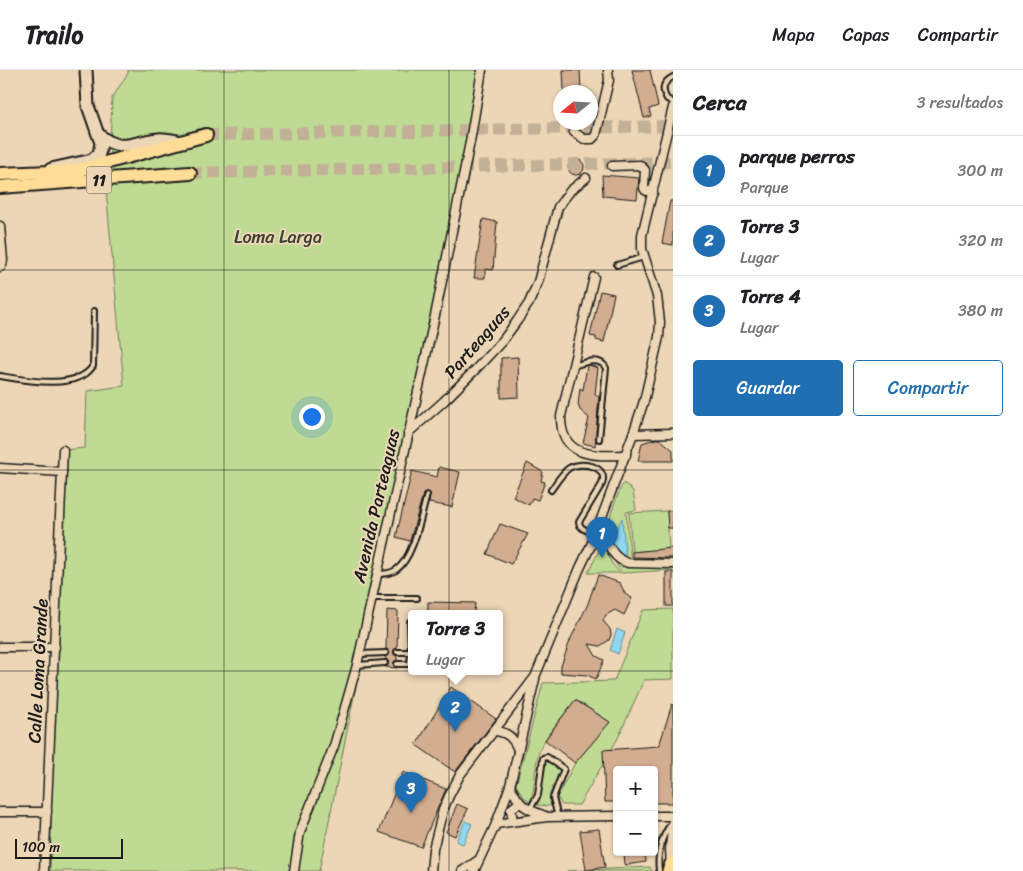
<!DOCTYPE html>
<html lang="es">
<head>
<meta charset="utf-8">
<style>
	body { margin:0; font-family:Sriracha,sans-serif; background:#f6f6f6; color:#202124 }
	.controls { position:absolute; right:15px; bottom:15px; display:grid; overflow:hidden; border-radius:5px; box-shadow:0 1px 4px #0004 }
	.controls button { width:45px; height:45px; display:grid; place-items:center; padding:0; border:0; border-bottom:1px solid #e0e0e0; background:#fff; color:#202124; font:25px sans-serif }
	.compass { position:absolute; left:553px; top:15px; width:45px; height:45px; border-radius:50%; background:#fff; box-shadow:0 1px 4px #0004; rotate:252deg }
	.scale { position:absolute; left:15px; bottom:12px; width:108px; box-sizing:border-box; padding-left:5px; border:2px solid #1c1c1c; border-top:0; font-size:14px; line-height:18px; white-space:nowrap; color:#1c1c1c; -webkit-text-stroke:4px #ecd6b5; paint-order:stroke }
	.you { position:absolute; left:311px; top:346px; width:18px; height:18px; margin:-12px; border:4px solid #fff; border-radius:50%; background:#1a73e8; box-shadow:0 0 0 8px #1a73e833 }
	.badge { display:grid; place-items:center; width:32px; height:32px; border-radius:50%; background:#1f6fb2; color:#fff; font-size:16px; font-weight:700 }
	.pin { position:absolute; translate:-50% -41px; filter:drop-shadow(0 1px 2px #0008) }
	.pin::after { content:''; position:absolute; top:26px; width:18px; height:15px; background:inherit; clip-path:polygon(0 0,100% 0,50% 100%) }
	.popup { position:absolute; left:408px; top:540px; width:95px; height:65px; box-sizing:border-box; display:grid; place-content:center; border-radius:5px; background:#fff; filter:drop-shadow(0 1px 4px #0005); font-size:16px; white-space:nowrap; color:#757577 }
	.popup b { font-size:19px; color:#202124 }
	.popup::after { content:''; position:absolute; left:50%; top:100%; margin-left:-10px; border:10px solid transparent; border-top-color:#fff }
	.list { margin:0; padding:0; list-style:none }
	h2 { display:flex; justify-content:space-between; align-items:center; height:65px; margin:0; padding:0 20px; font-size:21px }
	h2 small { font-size:16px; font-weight:400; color:#757577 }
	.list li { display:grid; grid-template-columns:32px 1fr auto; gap:15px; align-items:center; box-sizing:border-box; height:70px; padding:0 20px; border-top:1px solid #e0e0e0 }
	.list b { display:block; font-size:19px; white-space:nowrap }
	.list p { margin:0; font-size:16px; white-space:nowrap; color:#757577 }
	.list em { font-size:16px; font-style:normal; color:#757577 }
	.actions { display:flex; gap:10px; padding:15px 20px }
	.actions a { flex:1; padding:11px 0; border:1px solid #1f6fb2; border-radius:5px; text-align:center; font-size:18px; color:#1f6fb2 }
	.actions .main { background:#1f6fb2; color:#fff }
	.map { position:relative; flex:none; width:673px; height:801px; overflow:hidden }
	header { display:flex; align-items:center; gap:30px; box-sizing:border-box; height:70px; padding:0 25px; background:#fff; border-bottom:1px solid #e0e0e0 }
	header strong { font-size:24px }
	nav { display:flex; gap:28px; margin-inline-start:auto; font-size:18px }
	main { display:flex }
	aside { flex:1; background:#fff }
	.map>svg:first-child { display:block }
	.green { fill:#bfdb93; stroke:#6e7c58 }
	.water { fill:#8fd7f1; stroke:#618c9c }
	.building { fill:#d3ad90; stroke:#1c1c1c }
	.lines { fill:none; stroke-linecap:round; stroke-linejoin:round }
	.primary-tunnel { stroke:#c2b196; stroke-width:12; stroke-dasharray:12 6; stroke-linecap:butt }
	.lane-casing { stroke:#1c1c1c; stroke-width:8 }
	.street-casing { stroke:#1c1c1c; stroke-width:11 }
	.secondary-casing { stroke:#1c1c1c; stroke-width:15 }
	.primary-casing { stroke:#1c1c1c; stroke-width:16 }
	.highway-casing { stroke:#1c1c1c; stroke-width:19 }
	.lane { stroke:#ecd6b5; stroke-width:4 }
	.street { stroke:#ecd6b5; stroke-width:8 }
	.secondary { stroke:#ecd6b5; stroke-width:11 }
	.primary { stroke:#ffdd96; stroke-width:12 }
	.highway { stroke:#ffdd96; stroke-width:15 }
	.grid { fill:none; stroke:#1c1c1c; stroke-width:1; stroke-opacity:0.55 }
	.labels { text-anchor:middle; stroke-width:4; stroke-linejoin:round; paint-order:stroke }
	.shield { fill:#ecd6b5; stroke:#5a544a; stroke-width:1 }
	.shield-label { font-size:16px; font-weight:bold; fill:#1c1c1c }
	.park-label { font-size:18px; fill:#3d4234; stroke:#ecd6b5 }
	.street-label { font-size:18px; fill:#1c1c1c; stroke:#ecd6b5 }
</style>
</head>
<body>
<header>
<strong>Trailo</strong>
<nav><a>Mapa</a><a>Capas</a><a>Compartir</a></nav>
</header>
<main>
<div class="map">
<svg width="673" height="801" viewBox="0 0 673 801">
	<rect width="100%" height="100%" fill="#ecd6b5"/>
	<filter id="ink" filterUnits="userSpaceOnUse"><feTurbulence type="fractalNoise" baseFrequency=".02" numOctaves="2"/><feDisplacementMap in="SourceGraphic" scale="10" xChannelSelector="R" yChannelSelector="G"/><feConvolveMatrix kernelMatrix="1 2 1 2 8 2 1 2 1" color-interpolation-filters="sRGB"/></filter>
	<g filter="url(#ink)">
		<g class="green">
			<polygon points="128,0 479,0 410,362 356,616 319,801 50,801 55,577 63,380 85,378 87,321 124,316 106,119 108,107 84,107 109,99 112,28 128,3"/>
			<path d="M 624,413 L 633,421 L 636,440 L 626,442 L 631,492 L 673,490 L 673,500 L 622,503 C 605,478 604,463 614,435 C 617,427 619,420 624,413 Z"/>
			<polygon points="667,441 669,479 632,482 629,443"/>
			<polygon points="603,473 612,494 620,503 588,503"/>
			<path d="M 673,539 L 673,609 L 644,610 L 618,668 L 579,735 L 562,735 L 557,727 L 575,693 L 610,652 L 576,630 C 563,646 544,665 538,685 C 534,700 536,717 530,732 L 524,727 L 516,715 L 543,613 L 614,611 L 643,540 Z"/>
			<polygon points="548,689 561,698 549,726 551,736 537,735 541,725 545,692"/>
			<polygon points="650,797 652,801 567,801"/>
		</g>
		<g class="water">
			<polygon points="622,448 626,491 618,488 612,469"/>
			<polygon points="617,559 625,563 618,584 610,580"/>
			<polygon points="465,751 472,754 463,774 456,771"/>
		</g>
		<g class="building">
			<polygon points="563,0 580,0 581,21 564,21"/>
			<polygon points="632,0 650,0 658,36 649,39 651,46 644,48"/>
			<circle cx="576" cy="97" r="8"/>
			<polygon points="602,105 639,108 637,129 603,126"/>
			<polygon points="670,131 673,131 673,175 662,173"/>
			<polygon points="483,149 497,152 493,200 485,199 485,208 474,208"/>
			<polygon points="600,221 614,224 604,272 596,270 596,267 590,266"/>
			<polygon points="518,287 519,327 501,328 501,288"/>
			<polygon points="589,295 598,298 595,324 599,327 595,376 583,373 589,348 580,340 578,335 580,318 583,320 587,296"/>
			<polygon points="655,369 660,369 673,380 673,391 638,391 642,373"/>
			<polygon points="527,393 543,402 541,411 545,412 538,430 532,428 529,435 513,427"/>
			<polygon points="439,397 460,402 452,437 429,433 430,424 426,422 423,424 410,471 396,467 412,401 437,407"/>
			<polygon points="667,441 673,441 673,458 668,458"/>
			<polygon points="500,454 528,464 511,494 487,484"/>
			<polygon points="673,478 673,488 632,487 632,482"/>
			<rect x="666" y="502" width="7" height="34"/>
			<polygon points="598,505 620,513 625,524 632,528 624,545 615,540 606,545 603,551 610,559 611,565 609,570 600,576 589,574 596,586 604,590 596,609 587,605 561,603 561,596 571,568 587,536"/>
			<polygon points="428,532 475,533 474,543 428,543"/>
			<polygon points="387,540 398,541 397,578 393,582 397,586 397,590 393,594 397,598 385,597 389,593 385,587 390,583 389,581 386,579"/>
			<polygon points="451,617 496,649 455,702 416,675"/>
			<polygon points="575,630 610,652 575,693 545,670"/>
			<polygon points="672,634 673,635 673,733 654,733 654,700 617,700 617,732 605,732 603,680 659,676"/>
			<polygon points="403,702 446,719 421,777 379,762"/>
			<polygon points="457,734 468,739 455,766 446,762"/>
			<polygon points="599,759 605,797 586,800 580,761"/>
			<polygon points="624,782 645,782 646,792 625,795"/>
		</g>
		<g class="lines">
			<g class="primary-tunnel">
				<polyline points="206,65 673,56"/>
				<polyline points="190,103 673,92"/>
			</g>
			<defs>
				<g id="lane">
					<path d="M 673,7 C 663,12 661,19 667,29 L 673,32"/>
					<polyline points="617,195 644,187"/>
					<path d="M 573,296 C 583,293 600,286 606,298 L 599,369"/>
					<path d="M 0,306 C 24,310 77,321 93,296 L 94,241"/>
					<path d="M 551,420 C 556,413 562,403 569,398 C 580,391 609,395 602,414 L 579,452 C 580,460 589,461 596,463"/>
					<path d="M 377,504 C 383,504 390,504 396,500 C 414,488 421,445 427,425"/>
					<polyline points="373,528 417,528"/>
					<polyline points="410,552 411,582"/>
					<polyline points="360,584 386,583"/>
					<polyline points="397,594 410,594 411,582 397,582"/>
					<polyline points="357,595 385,593"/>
					<polyline points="530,739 538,725 543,688 547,687 564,699 553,728 558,747"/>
					<path d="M 659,801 C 657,785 661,767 671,754"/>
				</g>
				<g id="street">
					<polyline points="574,62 584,69 592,69 596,65 609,10 608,0"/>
					<polyline points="612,96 640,95 645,100 644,118 645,120 653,123"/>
					<polyline points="0,156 3,190 2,195 0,197"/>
					<path d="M 594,207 L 561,346 C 560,388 594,386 626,385"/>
					<polyline points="408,363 444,331 475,300 503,270 517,251 529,233 538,212 558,137 570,121 586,108"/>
					<polyline points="633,364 673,363"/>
					<polyline points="0,398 62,402"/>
					<path d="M 596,463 C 612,470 608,487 628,493 L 673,494"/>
					<polyline points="0,577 55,577"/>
					<path d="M 493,661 C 506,661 514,668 518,680"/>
					<path d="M 510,716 C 520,736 524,738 545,746"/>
					<polyline points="0,742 47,742"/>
					<polyline points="654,746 673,746"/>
					<polyline points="513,751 511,739 519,733"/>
					<polyline points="496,754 547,747 617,746"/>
					<polyline points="671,797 670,779 673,749"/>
					<polyline points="44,801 63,380"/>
					<polyline points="294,801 300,762 334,676 357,595 436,241 470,72 482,0"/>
					<polyline points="431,801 433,779 443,740 449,726 460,705 535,607 580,498 592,473 633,364 644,331 659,267 660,252 657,226 642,179 642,165 673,37"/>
					<polyline points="462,801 477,791"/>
					<polyline points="474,801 496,754 510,716 535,609"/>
				</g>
				<g id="secondary">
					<path d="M 98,64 C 121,84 132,72 158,69 C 164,68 171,70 177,71"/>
					<polyline points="51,99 92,90 99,84 101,73 88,36 86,0"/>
				</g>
				<g id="primary">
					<polyline points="0,104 76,101 206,65"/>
					<polyline points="0,117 190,103"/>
				</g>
				<polyline id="highway" points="670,801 673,794"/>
			</defs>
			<use href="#lane" class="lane-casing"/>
			<use href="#street" class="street-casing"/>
			<use href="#secondary" class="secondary-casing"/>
			<use href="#primary" class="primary-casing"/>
			<use href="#highway" class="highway-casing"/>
			<use href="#lane" class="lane"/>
			<use href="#street" class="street"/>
			<use href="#secondary" class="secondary"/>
			<use href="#primary" class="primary"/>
			<use href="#highway" class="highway"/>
		</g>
	</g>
	<path class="grid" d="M 224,0 L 224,801M 449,0 L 449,801M 0,200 L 673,200M 0,400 L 673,400M 0,601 L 673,601"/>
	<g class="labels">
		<rect class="shield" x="86.5" y="96.5" width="25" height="27" rx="4"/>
		<g class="shield-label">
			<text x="99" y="116">11</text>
		</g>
		<g class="park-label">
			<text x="278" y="173">Loma Larga</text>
		</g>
		<g class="street-label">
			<text transform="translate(477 272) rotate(-49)" y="6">Parteaguas</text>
			<text transform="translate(376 436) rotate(-77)" y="6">Avenida Parteaguas</text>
			<text transform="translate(38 601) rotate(-87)" y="6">Calle Loma Grande</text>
		</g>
	</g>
</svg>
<div class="controls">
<button>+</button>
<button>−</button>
</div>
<svg class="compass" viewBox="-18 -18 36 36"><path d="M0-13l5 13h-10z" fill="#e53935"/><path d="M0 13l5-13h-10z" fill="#757577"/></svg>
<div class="scale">100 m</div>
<div class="you"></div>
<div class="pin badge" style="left:602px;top:488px">1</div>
<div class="pin badge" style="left:455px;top:662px">2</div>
<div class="popup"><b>Torre 3</b>Lugar</div>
<div class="pin badge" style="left:411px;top:743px">3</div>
</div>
<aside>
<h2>Cerca<small>3 resultados</small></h2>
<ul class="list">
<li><span class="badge">1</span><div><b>parque perros</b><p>Parque</p></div><em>300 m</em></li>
<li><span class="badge">2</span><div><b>Torre 3</b><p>Lugar</p></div><em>320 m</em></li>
<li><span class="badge">3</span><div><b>Torre 4</b><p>Lugar</p></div><em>380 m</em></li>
</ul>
<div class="actions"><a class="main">Guardar</a><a>Compartir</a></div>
</aside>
</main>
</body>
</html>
